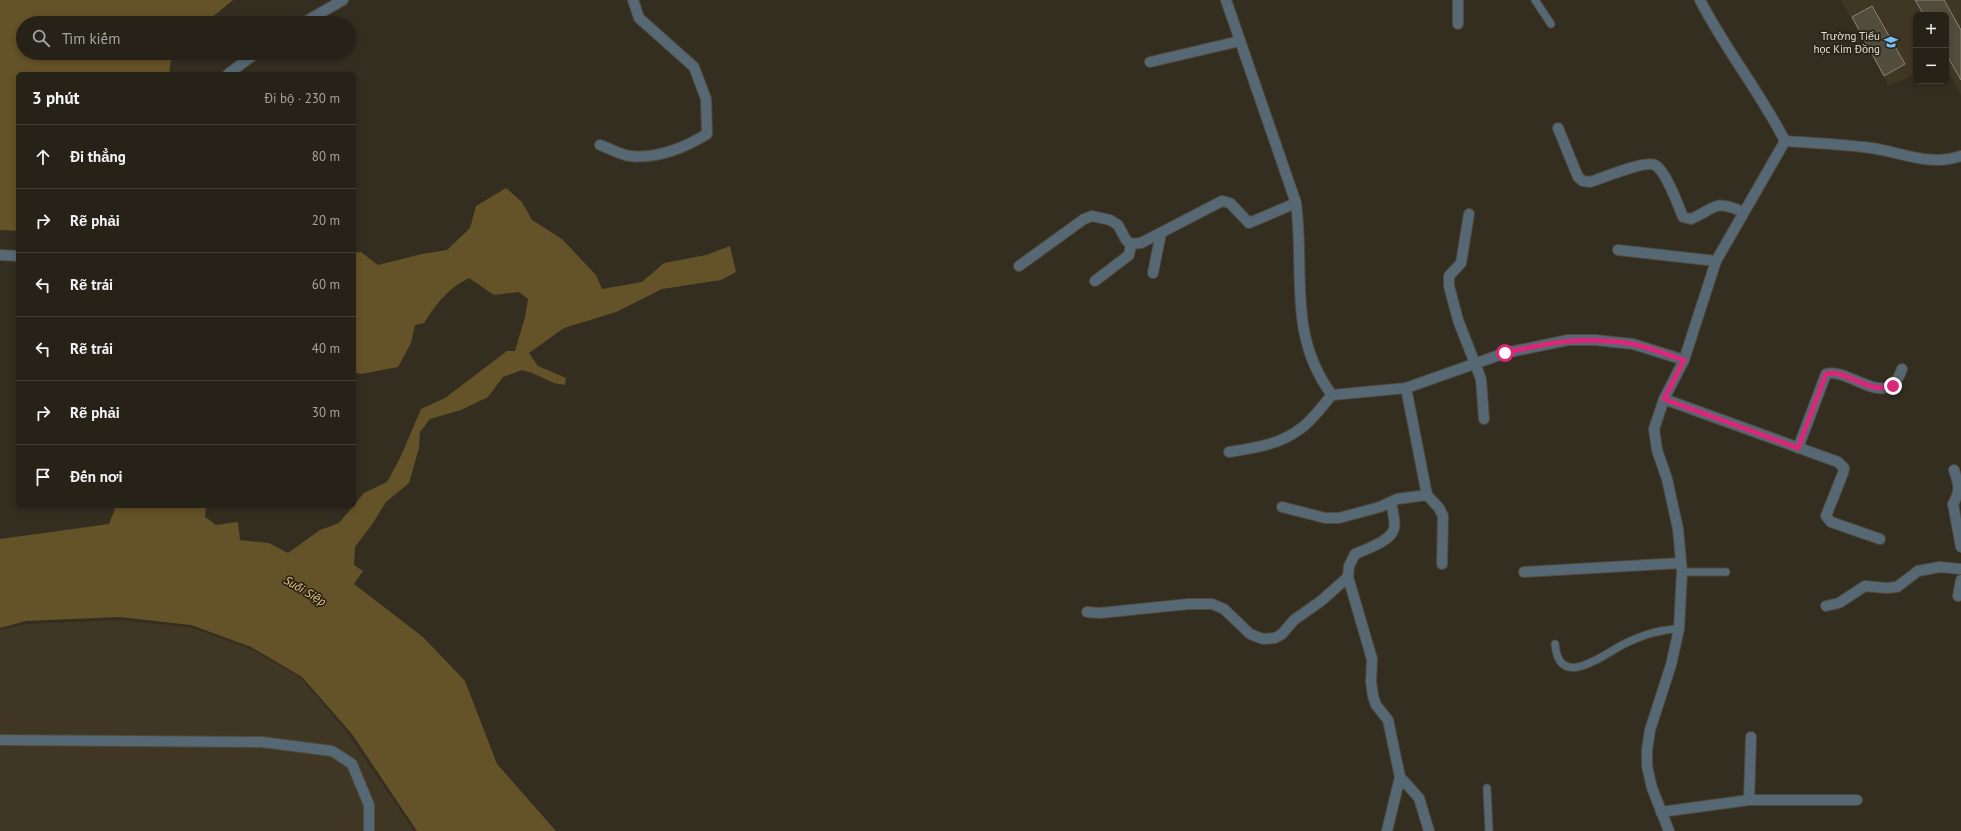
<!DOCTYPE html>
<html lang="vi">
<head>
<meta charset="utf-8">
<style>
	body { margin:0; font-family:"PT Sans",sans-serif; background:#332f25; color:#f1f3f6 }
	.controls { position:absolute; right:12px; top:12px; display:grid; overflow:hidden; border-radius:6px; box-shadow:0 2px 6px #0003 }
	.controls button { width:36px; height:36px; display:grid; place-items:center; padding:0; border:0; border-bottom:1px solid #433f37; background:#272218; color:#f1f3f6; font:20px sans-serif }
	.stop { position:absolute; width:12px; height:12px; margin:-9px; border:3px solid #db2777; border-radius:50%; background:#fff }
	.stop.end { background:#db2777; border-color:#fff; box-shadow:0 1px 4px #0008 }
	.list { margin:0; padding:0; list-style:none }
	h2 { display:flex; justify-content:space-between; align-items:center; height:52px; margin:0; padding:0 16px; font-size:17px }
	h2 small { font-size:13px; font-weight:400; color:#a4a4a2 }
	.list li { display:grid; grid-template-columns:26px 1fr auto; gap:12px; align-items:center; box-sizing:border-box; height:64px; padding:0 16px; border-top:1px solid #433f37 }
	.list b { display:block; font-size:15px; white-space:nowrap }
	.list em { font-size:13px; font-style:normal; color:#a4a4a2 }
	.icon { flex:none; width:22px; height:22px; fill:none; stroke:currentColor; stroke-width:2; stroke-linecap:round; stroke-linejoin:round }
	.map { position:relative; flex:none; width:1961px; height:831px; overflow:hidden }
	.search { position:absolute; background:#272218; box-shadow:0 2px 6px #0003; left:16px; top:16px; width:340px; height:44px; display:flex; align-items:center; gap:10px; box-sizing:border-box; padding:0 14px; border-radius:22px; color:#a4a4a2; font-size:15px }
	.panel { position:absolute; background:#272218; box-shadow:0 2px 6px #0003; left:16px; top:72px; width:340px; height:436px; border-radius:6px }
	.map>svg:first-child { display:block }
	.built { fill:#3f3623 }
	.water { fill:#645228 }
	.building { fill:#524c3d; stroke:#8a8474 }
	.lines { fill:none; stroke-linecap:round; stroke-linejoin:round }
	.service-casing { stroke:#504a3d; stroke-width:9 }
	.minor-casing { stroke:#504a3d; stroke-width:12 }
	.service { stroke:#576875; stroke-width:7 }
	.minor { stroke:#576875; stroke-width:10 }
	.route { stroke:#db2777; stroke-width:5 }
	.labels { text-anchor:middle; stroke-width:3.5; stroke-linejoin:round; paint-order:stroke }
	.poi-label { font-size:11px; fill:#e1ded5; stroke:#2a2417; text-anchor:end }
	.water-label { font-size:12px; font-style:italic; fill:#e8cb85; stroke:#2a2417 }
</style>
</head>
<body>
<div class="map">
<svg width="1961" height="831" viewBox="0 0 1961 831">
	<rect width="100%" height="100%" fill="#342e20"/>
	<g class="built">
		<polygon points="1841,0 1961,0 1961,96 1946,67 1946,15 1916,15 1916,74 1889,86"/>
		<polygon points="120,620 190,627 251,649 301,678 349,735 414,831 0,831 0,630 26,624"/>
	</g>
	<g class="water">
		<polygon points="0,0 233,0 205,23 23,23 23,53 172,53 169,74 18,74 18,231 0,230"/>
		<path d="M 506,188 L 522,202 L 532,220 L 562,239 L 596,275 L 602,289 L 642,282 L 664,263 L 706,255 L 730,246 L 736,272 L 721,280 L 662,289 L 616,312 L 564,328 L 529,353 L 538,366 L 566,378 L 565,385 L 554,383 L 532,373 L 522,370 L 503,377 L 488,397 L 461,410 L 430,419 L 420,432 L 419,448 L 409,483 L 386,502 L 373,523 L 355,547 L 354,565 L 363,571 L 354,584 L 423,637 L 465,681 L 497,764 L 556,831 L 417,831 L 352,734 L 302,677 L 251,647 L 191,625 L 119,617 L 26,621 L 0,628 L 0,539 L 109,524 L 116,506 L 206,506 L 205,517 L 216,525 L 238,522 L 240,540 L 269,543 L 288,553 L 320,530 L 339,523 L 364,493 L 387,482 L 400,458 L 421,409 L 445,398 L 507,351 L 515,351 L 525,317 L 528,299 L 519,292 L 494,295 L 469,278 C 446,290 438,302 424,323 L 415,325 L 411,343 L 398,367 L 361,374 L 354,372 L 354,253 L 361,252 L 378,265 L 422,254 L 447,250 L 470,228 L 476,206 Z"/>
	</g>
	<g class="building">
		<polygon points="1915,0 1944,0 1961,30 1961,80 1946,54 1946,15 1924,15"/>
		<polygon points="1872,6 1905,64 1884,76 1852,17"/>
	</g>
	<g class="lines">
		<defs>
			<g id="service">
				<polyline points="1535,0 1551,24"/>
				<polyline points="1682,572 1726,572"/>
				<path d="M 1555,644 C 1559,692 1605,653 1626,643 C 1643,635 1660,629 1679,629"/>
				<polyline points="1487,788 1489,831"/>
			</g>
			<g id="minor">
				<path d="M 1226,0 L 1296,203 C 1305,271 1287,335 1332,395"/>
				<polyline points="1458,0 1458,24"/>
				<path d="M 1700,0 C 1725,49 1760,92 1785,141"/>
				<polyline points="303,23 343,0"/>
				<polyline points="1150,62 1240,41"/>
				<polyline points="228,74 256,53"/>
				<path d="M 1558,128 L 1578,177 L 1583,181 L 1590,182 C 1603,178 1645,160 1655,165 C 1666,171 1678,205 1683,217 L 1691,219 C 1716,208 1714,199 1743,212"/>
				<path d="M 1785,141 C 1813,143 1843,144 1871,148 C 1901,152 1930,167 1961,156"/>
				<path d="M 600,145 C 609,148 620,155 630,156 C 657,159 684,148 707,134 L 706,99 L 694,67 L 639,18 L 633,0"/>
				<polyline points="1469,214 1461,263 1449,276 1449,286 1458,320 1481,379 1484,419"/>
				<polyline points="1618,250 1716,261"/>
				<polyline points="0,255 18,256"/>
				<polyline points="1019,266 1084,219 1092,216 1110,220 1118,225 1126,240 1131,244 1141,243 1222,201 1230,203 1249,223 1296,203"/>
				<polyline points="1153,273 1161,233"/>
				<polyline points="1095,281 1129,255 1131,244"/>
				<polyline points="1406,388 1427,495 1439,508 1443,516 1442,564"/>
				<polyline points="1664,399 1838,462 1844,468 1843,473 1826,516 1831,522 1880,539"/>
				<path d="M 1798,448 L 1826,374 C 1851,367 1887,413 1902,369"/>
				<path d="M 1229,452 C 1254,448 1279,445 1300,429 C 1312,421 1322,406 1332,395 L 1406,388 L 1505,353 L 1568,340 L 1595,340 L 1633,344 L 1684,360"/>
				<path d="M 1954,470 C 1959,485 1961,490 1953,504 L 1961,547"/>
				<polyline points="1282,507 1325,518 1339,518 1380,507 1397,499 1427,495"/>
				<polyline points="1524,572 1681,563"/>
				<polyline points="1958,596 1961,580"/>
				<polyline points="1826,606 1839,603 1865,586 1886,588 1897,587 1918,571 1940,567 1961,569"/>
				<polyline points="1087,612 1100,613 1189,604 1212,604 1224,609 1250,634 1263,639 1275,638 1282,634 1294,620 1321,601 1348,577"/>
				<polyline points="0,740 262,742 332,751 352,764 369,805 369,831"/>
				<polyline points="1400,777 1419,798 1429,831"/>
				<polyline points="1749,800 1751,737"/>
				<polyline points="1661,812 1749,800 1857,800"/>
				<path d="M 1387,831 L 1400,777 L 1388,720 L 1376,705 L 1373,696 L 1371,682 L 1372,659 L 1348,577 L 1349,566 L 1355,554 C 1366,549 1392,541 1394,528 C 1396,521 1392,510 1391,502"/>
				<polyline points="1669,831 1652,788 1647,766 1647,750 1650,730 1671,665 1679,629 1682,572 1678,529 1667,479 1657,450 1654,429 1664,399 1684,360 1716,261 1785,141"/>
			</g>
		</defs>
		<use href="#service" class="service-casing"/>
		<use href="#minor" class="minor-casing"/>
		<use href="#service" class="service"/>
		<use href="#minor" class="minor"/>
	</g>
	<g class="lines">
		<path class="route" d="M 1505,353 C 1550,342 1585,336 1632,344 C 1649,347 1667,355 1684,360 L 1664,399 L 1798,448 L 1826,374 C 1845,368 1868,395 1893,386"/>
	</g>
	<defs>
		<symbol id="school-bare" viewBox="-9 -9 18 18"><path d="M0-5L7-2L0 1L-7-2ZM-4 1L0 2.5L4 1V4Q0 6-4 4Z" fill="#76c0f7" stroke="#2a2417" stroke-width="2.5" paint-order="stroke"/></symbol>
	</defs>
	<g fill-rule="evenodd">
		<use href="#school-bare" x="1881" y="32" width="20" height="20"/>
	</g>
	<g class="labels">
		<g class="poi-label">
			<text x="1880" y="40">Trường Tiểu<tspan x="1880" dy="13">học Kim Đồng</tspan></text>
		</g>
		<g class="water-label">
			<text transform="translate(305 591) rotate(31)" y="4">Suối Siệp</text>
		</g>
	</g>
</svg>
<div class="controls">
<button>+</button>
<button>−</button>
</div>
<div class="stop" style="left:1505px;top:353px"></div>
<div class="stop end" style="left:1893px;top:386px"></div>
<div class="search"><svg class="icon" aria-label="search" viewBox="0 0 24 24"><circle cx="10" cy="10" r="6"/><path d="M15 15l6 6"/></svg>Tìm kiếm</div>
<section class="panel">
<h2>3 phút<small>Đi bộ · 230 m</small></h2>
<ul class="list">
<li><svg class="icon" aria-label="ahead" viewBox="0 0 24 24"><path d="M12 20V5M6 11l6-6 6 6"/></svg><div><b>Đi thẳng</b></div><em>80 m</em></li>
<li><svg class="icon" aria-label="right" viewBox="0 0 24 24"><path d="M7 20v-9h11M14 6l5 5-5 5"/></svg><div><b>Rẽ phải</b></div><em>20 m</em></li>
<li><svg class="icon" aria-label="left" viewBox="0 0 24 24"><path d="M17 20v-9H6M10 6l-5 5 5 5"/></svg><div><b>Rẽ trái</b></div><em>60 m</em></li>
<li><svg class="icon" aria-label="left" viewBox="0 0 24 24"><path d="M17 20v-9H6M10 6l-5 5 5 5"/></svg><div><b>Rẽ trái</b></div><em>40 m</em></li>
<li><svg class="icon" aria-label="right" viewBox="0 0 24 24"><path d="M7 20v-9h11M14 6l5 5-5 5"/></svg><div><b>Rẽ phải</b></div><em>30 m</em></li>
<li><svg class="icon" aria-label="arrive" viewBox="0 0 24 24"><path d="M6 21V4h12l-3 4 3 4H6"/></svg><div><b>Đến nơi</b></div></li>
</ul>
</section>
</div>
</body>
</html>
